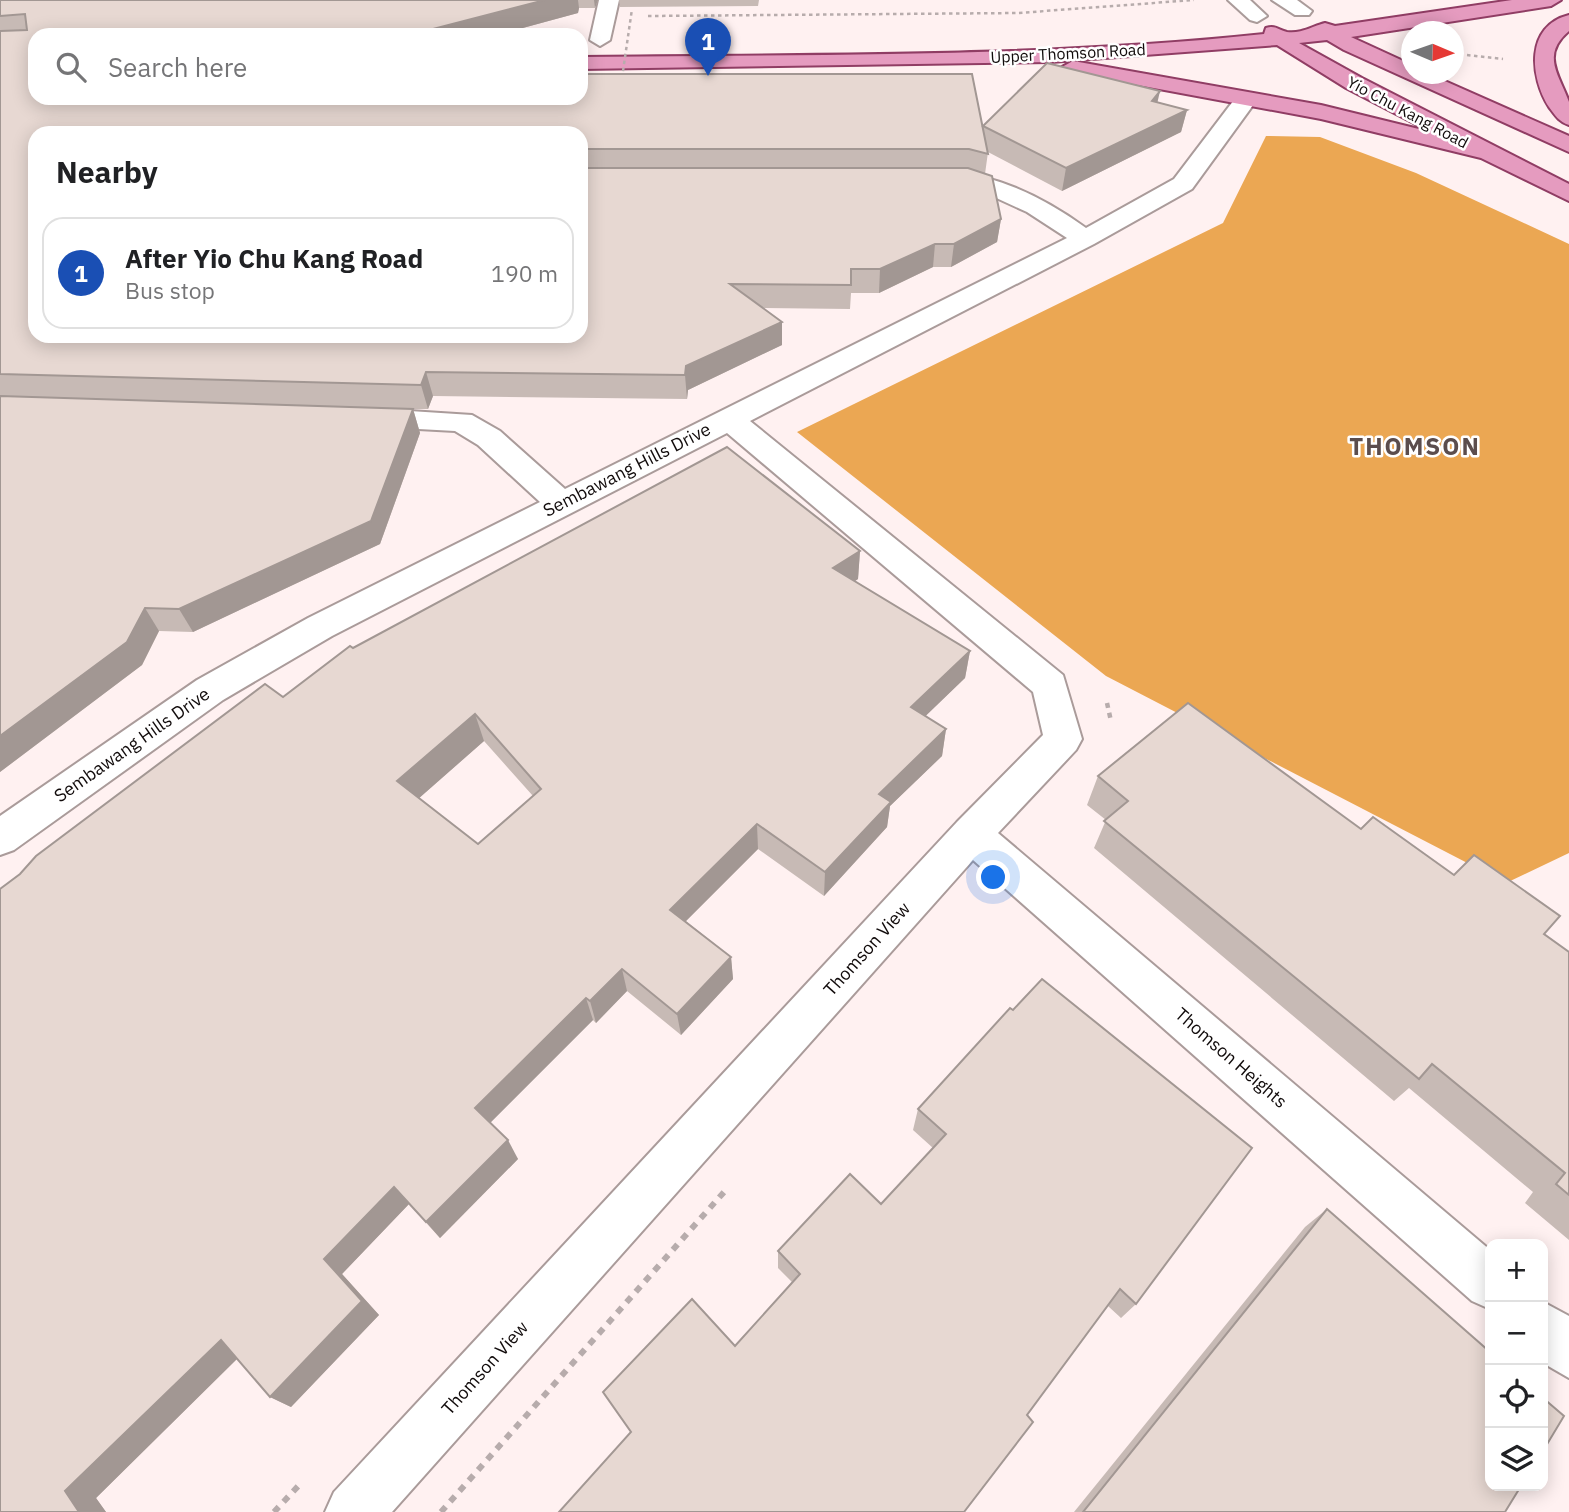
<!DOCTYPE html>
<html lang="en">
<head>
<meta charset="utf-8">
<style>
	body { margin:0; font-family:"IBM Plex Sans",sans-serif; background:#f6f6f6; color:#202124 }
	.controls { position:absolute; right:21px; bottom:21px; display:grid; overflow:hidden; border-radius:14px; box-shadow:0 4px 18px #0003 }
	.controls button { width:63px; height:63px; display:grid; place-items:center; padding:0; border:0; border-bottom:2px solid #e0e0e0; background:#fff; color:#202124; font:35px sans-serif }
	.compass { position:absolute; left:1401px; top:21px; width:63px; height:63px; border-radius:50%; background:#fff; box-shadow:0 4px 18px #0003; rotate:92deg }
	.you { position:absolute; left:994px; top:878px; width:24px; height:24px; margin:-18px; border:5px solid #fff; border-radius:50%; background:#1a73e8; box-shadow:0 0 0 10px #1a73e833 }
	.badge { display:grid; place-items:center; width:46px; height:46px; border-radius:50%; background:#187b2d; color:#fff; font-size:23px; font-weight:700 }
	.pin { position:absolute; translate:-50% -58px; filter:drop-shadow(0 2px 4px #0008) }
	.pin::after { content:''; position:absolute; top:37px; width:24px; height:21px; background:inherit; clip-path:polygon(0 0,100% 0,50% 100%) }
	.list { margin:0; padding:0; list-style:none }
	h2 { display:flex; justify-content:space-between; align-items:center; height:91px; margin:0; padding:0 28px; font-size:30px }
	h2 small { font-size:23px; font-weight:400; color:#757577 }
	.list li { display:grid; grid-template-columns:46px 1fr auto; gap:21px; align-items:center; box-sizing:border-box; height:112px; margin:0 14px 14px; padding:0 14px; border:2px solid #e0e0e0; border-radius:21px }
	.list b { display:block; font-size:26px; white-space:nowrap }
	.list p { margin:0; font-size:23px; white-space:nowrap; color:#757577 }
	.list em { font-size:23px; font-style:normal; color:#757577 }
	.icon { flex:none; width:38px; height:38px; fill:none; stroke:currentColor; stroke-width:2; stroke-linecap:round; stroke-linejoin:round }
	.map { position:relative; flex:none; width:1569px; height:1512px; overflow:hidden }
	.search { position:absolute; background:#fff; box-shadow:0 4px 18px #0003; left:28px; top:28px; width:560px; height:77px; display:flex; align-items:center; gap:18px; box-sizing:border-box; padding:0 24px; border-radius:21px; color:#757577; font-size:26px }
	.panel { position:absolute; background:#fff; box-shadow:0 4px 18px #0003; left:28px; top:126px; width:560px; height:217px; border-radius:21px }
	.map>svg:first-child { display:block }
	.forest { fill:#eba753 }
	.lines { fill:none; stroke-linecap:round; stroke-linejoin:round }
	.minor-casing { stroke:#aa9b9a; stroke-width:4 }
	.major-casing { stroke:#903d64; stroke-width:4 }
	.path-far2 { stroke:#b7acac; stroke-width:2.5; stroke-dasharray:3.5 3.5; stroke-linecap:butt }
	.path-far1 { stroke:#b7acac; stroke-width:4.5; stroke-dasharray:5 5; stroke-linecap:butt }
	.path { stroke:#b7acac; stroke-width:6; stroke-dasharray:7 7; stroke-linecap:butt }
	.minor { fill:#fff; fill-rule:evenodd }
	.major { fill:#e59bbf; fill-rule:evenodd }
	.path-bridge { stroke:#b7acac; stroke-width:2.5; stroke-dasharray:3.5 3.5; stroke-linecap:butt }
	.wall { fill:#c7bab5; fill-rule:evenodd }
	.shaded-wall { fill:#a29793 }
	.building { fill:#e7d8d2; stroke:#a29793; stroke-width:2; fill-rule:evenodd }
	.labels { text-anchor:middle; stroke-width:5; stroke-linejoin:round; paint-order:stroke }
	.far-street-label { font-size:16px; fill:#110b0b; stroke:#fff }
	.street-label { font-size:18px; fill:#110b0b; stroke:#fff }
	.district-label { font-size:24px; font-weight:bold; letter-spacing:2px; fill:#5b4d4d; stroke:#fff }
</style>
</head>
<body>
<div class="map">
<svg width="1569" height="1512" viewBox="0 0 1569 1512">
	<rect width="100%" height="100%" fill="#fff1f1"/>
	<polygon class="forest" points="1266,136 1320,137 1416,173 1569,244 1569,853 1506,883 1106,676 797,432 1223,223"/>
	<g class="lines">
		<defs>
			<g id="minor">
				<polygon points="599,0 619,0 610,40 600,46 590,40"/>
				<polygon points="1228,0 1250,0 1267,16 1257,22 1250,20"/>
				<polygon points="1272,0 1297,0 1312,11 1309,15 1295,15"/>
				<path d="M 1245,94 L 1256,101 L 1192,189 L 1094,244 L 750,421 L 1063,675 L 1082,739 L 1076,750 L 998,833 L 1490,1250 L 1490,1309 L 1472,1301 L 973,860 L 392,1512 L 325,1512 L 334,1492 L 957,822 L 1043,735 L 1033,692 L 727,433 L 332,636 L 223,700 L 14,850 L 0,855 L 0,816 L 197,680 L 308,618 L 540,502 L 478,445 L 455,431 L 363,426 L 352,424 L 348,417 L 352,410 L 363,408 L 472,415 L 500,431 L 565,489 L 1067,238 L 1027,212 L 992,196 L 935,186 L 932,181 L 935,176 C 983,164 1049,201 1086,228 L 1174,179 L 1237,96 Z"/>
				<polygon points="1543,1302 1569,1316 1569,1378 1543,1363"/>
			</g>
			<g id="major">
				<path d="M 1512,0 L 1561,0 L 1551,6 L 1351,37 L 1412,65 L 1412,74 L 1429,74 L 1569,136 L 1569,152 L 1344,50 L 1327,40 L 1299,43 L 1362,78 L 1569,184 L 1569,201 L 1481,158 L 1321,119 L 1073,73 L 1062,67 L 1073,61 L 1321,105 L 1431,132 L 1346,88 L 1277,45 L 1051,62 L 581,69 L 581,57 C 808,54 1038,58 1264,34 L 1266,28 C 1276,25 1278,30 1287,32 C 1301,34 1313,26 1325,23 L 1335,26 Z"/>
				<path d="M 1569,15 L 1569,31 C 1540,55 1560,76 1569,102 C 1569,109 1569,118 1569,125 C 1559,122 1555,115 1549,107 C 1530,77 1525,26 1569,15 Z"/>
			</g>
		</defs>
		<use href="#minor" class="minor-casing"/>
		<use href="#major" class="major-casing"/>
		<g class="path-far2">
			<polyline points="648,16 1018,13 1194,0"/>
			<polyline points="1467,55 1503,59"/>
		</g>
		<polyline class="path-far1" points="1107,703 1111,721"/>
		<g class="path">
			<polyline points="274,1512 302,1482"/>
			<polyline points="441,1512 724,1192"/>
		</g>
		<use href="#minor" class="minor"/>
		<use href="#major" class="major"/>
		<polyline class="path-bridge" points="622,78 632,9"/>
	</g>
	<g class="wall">
		<path d="M 0,0 L 598,0 L 595,8 L 579,8 L 578,13 L 497,35 L 35,35 L 35,98 L 983,128 L 983,126 L 1158,102 L 1187,110 L 1181,132 L 1062,191 L 988,152 L 985,174 L 1001,219 L 997,242 L 951,267 L 933,267 L 879,293 L 851,293 L 850,309 L 764,308 L 782,322 L 782,345 L 688,390 L 687,399 L 433,396 L 428,409 L 413,409 L 420,433 L 380,544 L 193,632 L 159,631 L 142,665 L 0,772 ZM 581,133 L 581,336 L 35,336 Z"/>
		<polygon points="619,0 1013,0 759,0 758,6 620,7"/>
		<path d="M 860,551 L 858,579 L 855,581 L 970,651 L 965,678 L 925,716 L 946,729 L 942,756 L 890,806 L 887,827 L 824,896 L 758,849 L 686,921 L 731,957 L 733,979 L 681,1035 L 627,991 L 596,1023 L 593,1020 L 490,1123 L 518,1159 L 440,1238 L 409,1204 L 342,1274 L 379,1315 L 291,1407 L 270,1397 L 237,1359 L 96,1498 L 106,1512 L 0,1512 L 283,697 L 353,648 ZM 484,741 L 533,796 L 478,844 L 419,798 Z"/>
		<polygon points="1098,776 1361,829 1454,875 1544,934 1569,952 1569,1240 1525,1203 1533,1192 1409,1088 1394,1101 1094,848 1106,820 1087,805"/>
		<polygon points="918,1109 1136,1304 1121,1318 1108,1306 735,1346 792,1282 778,1268 778,1251 881,1204 933,1148 913,1130"/>
		<polygon points="1327,1209 1505,1512 1074,1512 1305,1227"/>
	</g>
	<g class="shaded-wall">
		<polygon points="545,0 578,0 579,8 578,13 497,35 410,35"/>
		<polygon points="594,0 598,0 595,8"/>
		<polygon points="1160,91 1155,113 1152,101"/>
		<polygon points="1187,110 1181,132 1062,191 1066,168"/>
		<polygon points="1001,219 997,242 951,267 954,244"/>
		<polygon points="935,244 933,267 879,293 880,269"/>
		<polygon points="782,322 782,345 688,390 687,399 685,375 686,366"/>
		<polygon points="426,372 433,396 428,409 421,385"/>
		<polygon points="413,409 420,433 380,544 193,632 179,609"/>
		<polygon points="860,551 858,579 832,596 833,568"/>
		<polygon points="145,608 159,631 142,665 0,772 0,736"/>
		<polygon points="970,651 965,678 907,734 911,707"/>
		<polygon points="475,714 484,741 409,807 397,781"/>
		<polygon points="946,729 942,756 890,806 887,827 824,896 825,872 879,794"/>
		<polygon points="757,824 758,849 674,933 670,910"/>
		<polygon points="731,957 733,979 681,1035 677,1014"/>
		<polygon points="622,969 627,991 596,1023 590,1001"/>
		<polygon points="586,998 593,1020 486,1127 475,1108"/>
		<polygon points="508,1140 518,1159 440,1238 426,1222"/>
		<polygon points="394,1187 409,1204 342,1274 379,1315 291,1407 270,1397 324,1259"/>
		<polygon points="221,1340 244,1352 96,1498 106,1512 79,1512 65,1491"/>
	</g>
	<g class="building">
		<polygon points="0,0 545,0 410,35 35,35 35,98 581,98 581,74 972,74 988,154 969,149 581,149 581,133 35,133 35,336 581,336 581,168 968,168 992,176 1001,219 954,244 935,244 880,269 851,269 851,285 730,284 782,322 686,366 685,375 426,372 421,385 0,374 0,31 27,30 25,14 0,16"/>
		<polygon points="1047,63 1160,91 1152,101 1187,110 1066,168 983,126"/>
		<polygon points="0,396 413,409 371,521 179,609 145,608 127,642 0,736"/>
		<path d="M 727,447 L 860,551 L 833,568 L 970,651 L 911,707 L 946,729 L 879,794 L 891,802 L 825,872 L 757,824 L 670,910 L 731,957 L 677,1014 L 622,969 L 590,1001 L 586,998 L 475,1108 L 508,1140 L 426,1222 L 394,1187 L 324,1259 L 362,1301 L 270,1397 L 221,1340 L 65,1491 L 79,1512 L 0,1512 L 0,889 L 20,874 L 36,856 L 265,684 L 283,697 L 350,646 L 353,648 ZM 475,714 L 541,789 L 478,844 L 397,781 Z"/>
		<polygon points="1188,703 1361,829 1373,817 1454,875 1474,855 1560,916 1544,934 1569,952 1569,1195 1556,1184 1565,1173 1432,1064 1419,1079 1104,821 1128,801 1098,776"/>
		<polygon points="1042,979 1252,1148 1136,1304 1120,1289 1027,1415 1033,1422 964,1512 559,1512 631,1432 603,1392 692,1299 735,1346 800,1274 778,1251 850,1174 881,1204 946,1134 918,1109 1010,1008 1013,1010"/>
		<polygon points="1327,1209 1490,1352 1490,1486 1521,1486 1505,1512 1083,1512"/>
		<polygon points="1543,1398 1564,1416 1543,1451"/>
	</g>
	<g class="labels">
		<g class="far-street-label">
			<text transform="translate(1068 53) rotate(-3)" y="6">Upper Thomson Road</text>
			<text transform="translate(1408 112) rotate(28)" y="6">Yio Chu Kang Road</text>
		</g>
		<g class="street-label">
			<text transform="translate(627 470) rotate(-27)" y="6">Sembawang Hills Drive</text>
			<text transform="translate(132 745) rotate(-35)" y="6">Sembawang Hills Drive</text>
			<text transform="translate(867 949) rotate(-48)" y="6">Thomson View</text>
			<text transform="translate(1231 1058) rotate(41)" y="6">Thomson Heights</text>
			<text transform="translate(485 1368) rotate(-48)" y="6">Thomson View</text>
		</g>
		<g class="district-label">
			<text x="1415" y="455">THOMSON</text>
		</g>
	</g>
</svg>
<div class="controls">
<button>+</button>
<button>−</button>
<button><svg class="icon" aria-label="locate" viewBox="0 0 24 24"><circle cx="12" cy="12" r="6"/><path d="M12 2v4M12 18v4M2 12h4M18 12h4"/></svg></button>
<button><svg class="icon" aria-label="layers" viewBox="0 0 24 24"><path d="M12 4l9 5-9 5-9-5zM3 14l9 5 9-5"/></svg></button>
</div>
<svg class="compass" viewBox="-18 -18 36 36"><path d="M0-13l5 13h-10z" fill="#e53935"/><path d="M0 13l5-13h-10z" fill="#757577"/></svg>
<div class="you"></div>
<div class="pin badge" style="left:708px;top:76px;background:#1a4fb4">1</div>
<div class="search"><svg class="icon" aria-label="search" viewBox="0 0 24 24"><circle cx="10" cy="10" r="6"/><path d="M15 15l6 6"/></svg>Search here</div>
<section class="panel">
<h2>Nearby<small></small></h2>
<ul class="list">
<li><span class="badge" style="background:#1a4fb4">1</span><div><b>After Yio Chu Kang Road</b><p>Bus stop</p></div><em>190 m</em></li>
</ul>
</section>
</div>
</body>
</html>
